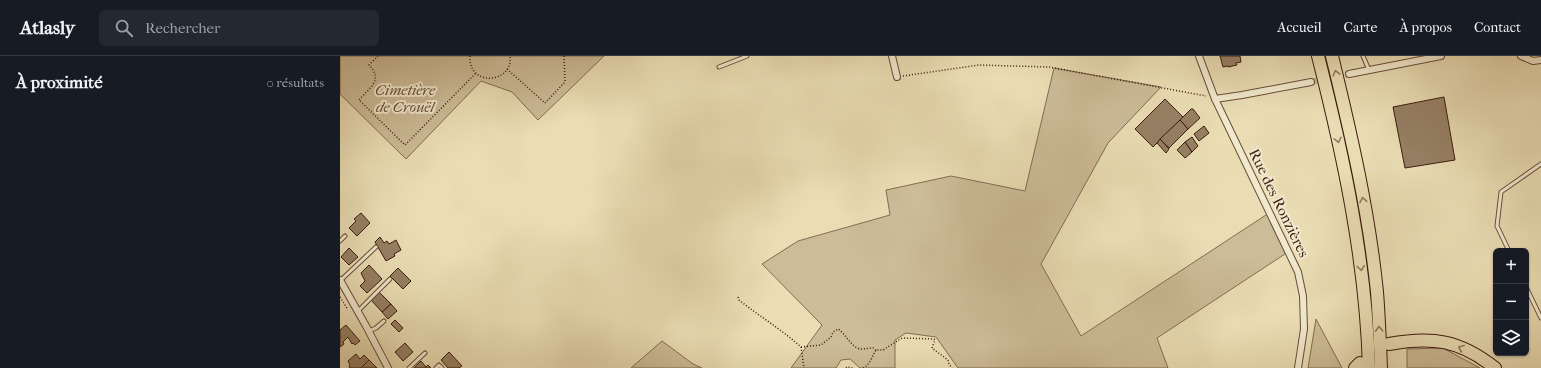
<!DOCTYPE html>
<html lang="fr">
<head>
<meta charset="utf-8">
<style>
	body { margin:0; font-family:"IM FELL French Canon",serif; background:#242831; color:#f1f3f6 }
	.controls { position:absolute; right:12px; bottom:12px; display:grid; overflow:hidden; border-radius:6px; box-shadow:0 1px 3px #0004 }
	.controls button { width:36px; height:36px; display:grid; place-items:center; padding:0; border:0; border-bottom:1px solid #363941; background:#171b24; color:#f1f3f6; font:20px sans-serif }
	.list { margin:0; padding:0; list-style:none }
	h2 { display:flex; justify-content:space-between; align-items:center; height:52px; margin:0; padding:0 16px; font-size:17px }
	h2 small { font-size:13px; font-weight:400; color:#9ea1a6 }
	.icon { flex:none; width:22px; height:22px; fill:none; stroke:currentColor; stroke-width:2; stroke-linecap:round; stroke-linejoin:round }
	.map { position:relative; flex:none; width:1201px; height:312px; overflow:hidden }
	header { display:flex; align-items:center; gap:24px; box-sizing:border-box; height:56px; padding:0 20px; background:#171b24; border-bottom:1px solid #363941 }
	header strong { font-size:19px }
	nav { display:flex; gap:22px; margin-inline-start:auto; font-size:14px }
	.search { width:280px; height:36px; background:#242831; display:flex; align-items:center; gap:10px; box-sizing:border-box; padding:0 14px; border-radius:6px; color:#9ea1a6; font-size:15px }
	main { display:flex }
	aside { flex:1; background:#171b24 }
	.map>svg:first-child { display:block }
	.green { fill:#ccbc98; stroke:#846c53 }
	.building { fill:#968064; stroke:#3c1b0e }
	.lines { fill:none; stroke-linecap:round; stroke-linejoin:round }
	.minor-tunnel { stroke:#c7b693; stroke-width:6; stroke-dasharray:6 3; stroke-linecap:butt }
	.service-casing { stroke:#684c38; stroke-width:5 }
	.minor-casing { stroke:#684c38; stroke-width:8 }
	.motorway-casing { stroke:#3c1b0e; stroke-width:14 }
	.path { stroke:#3c1b0e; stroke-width:1.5; stroke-dasharray:1 2; stroke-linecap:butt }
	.service { stroke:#f1e9ce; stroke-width:3 }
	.minor { stroke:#f1e9ce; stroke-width:6 }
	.motorway { stroke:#eaddb4; stroke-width:12 }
	.oneway { stroke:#937c61 }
	.labels { text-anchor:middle; stroke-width:4; stroke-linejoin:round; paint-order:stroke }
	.park-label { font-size:15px; font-style:italic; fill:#674b37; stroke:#f1e9ce }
	.street-label { font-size:15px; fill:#3c1b0e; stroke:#f1e9ce }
</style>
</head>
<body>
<header>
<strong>Atlasly</strong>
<div class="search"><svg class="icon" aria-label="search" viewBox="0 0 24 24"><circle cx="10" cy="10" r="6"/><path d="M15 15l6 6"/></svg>Rechercher</div>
<nav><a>Accueil</a><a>Carte</a><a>À propos</a><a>Contact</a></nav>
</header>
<main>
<aside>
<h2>À proximité<small>0 résultats</small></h2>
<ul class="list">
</ul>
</aside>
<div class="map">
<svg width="1201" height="312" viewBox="0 0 1201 312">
	<rect width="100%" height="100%" fill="#eaddb4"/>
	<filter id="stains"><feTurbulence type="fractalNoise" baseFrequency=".005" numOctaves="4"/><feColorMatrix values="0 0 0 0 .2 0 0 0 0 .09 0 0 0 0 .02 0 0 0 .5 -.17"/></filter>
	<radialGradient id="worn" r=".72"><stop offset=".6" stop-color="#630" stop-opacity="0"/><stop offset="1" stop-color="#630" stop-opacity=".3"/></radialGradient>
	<g class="green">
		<polygon points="0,0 264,0 198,64 172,36 141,25 66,103 0,38"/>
		<polygon points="714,12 821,31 768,87 701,208 741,280 929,157 948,196 817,282 828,312 618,312 596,281 566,277 555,284 555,312 520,312 510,303 501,304 496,312 451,312 482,269 422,208 458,185 550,159 546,134 611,120 685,135"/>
		<polygon points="976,263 1002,312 968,312"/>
		<polygon points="322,285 353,308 362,312 291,312"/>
		<polygon points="1103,292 1140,312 1067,312 1067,293"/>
	</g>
	<g class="building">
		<polygon points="880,0 900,0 901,6 896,7 897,9 888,11 888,10 883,11"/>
		<polygon points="1104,41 1115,104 1065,112 1053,51"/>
		<polygon points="825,43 843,61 813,91 795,73"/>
		<polygon points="851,53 853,53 860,62 848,73 840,64"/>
		<polygon points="840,64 848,73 829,92 820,83"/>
		<polygon points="864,70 869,77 859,85 854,78"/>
		<polygon points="852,81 858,90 852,96 845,86"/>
		<polygon points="820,83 829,93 826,97 817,87"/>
		<polygon points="845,86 852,96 845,102 837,94"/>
		<polygon points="21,157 30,167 17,180 9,172 16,165 14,163"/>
		<polygon points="40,181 44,187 47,185 49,188 56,184 61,194 54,198 55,200 46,205 35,186"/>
		<polygon points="9,192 18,201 9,209 1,201"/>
		<polygon points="29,209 42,223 27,237 20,230 25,225 21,217"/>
		<polygon points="58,212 71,225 63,233 50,220"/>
		<polygon points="39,236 51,248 42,256 31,244"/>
		<polygon points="51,248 57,255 48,263 42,256"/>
		<polygon points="55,264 63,272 59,276 51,268"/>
		<polygon points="6,269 20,285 15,289 13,287 12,288 8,281 3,286 4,288 0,291 0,274"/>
		<polygon points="65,287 73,296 63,305 55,296"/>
		<polygon points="109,296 122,310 119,312 108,312 101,304"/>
		<polygon points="16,298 20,303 24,299 29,304 21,312 10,312 9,310 10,309 8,305"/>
		<polygon points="29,304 37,312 21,312"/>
		<polygon points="81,305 86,311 88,309 91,312 74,312"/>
	</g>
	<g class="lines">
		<polyline class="minor-tunnel" points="971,26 1009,18"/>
		<defs>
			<g id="service">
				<polyline points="1023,0 1029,14"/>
				<polyline points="379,11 407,0"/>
				<polyline points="0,185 5,180"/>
				<polyline points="1169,195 1157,170 1161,136 1201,108"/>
				<polyline points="1,224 36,191"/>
				<polyline points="1186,231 1201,262"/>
				<polyline points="17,256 50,223"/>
				<polyline points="29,275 36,272 44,265"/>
				<polyline points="69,312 85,297"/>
				<polyline points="96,312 99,309 102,312"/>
			</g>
			<g id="minor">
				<polyline points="552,0 557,21"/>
				<polyline points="859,0 875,43 958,216 963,240 964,273 958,312"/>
				<polyline points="1181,0 1193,5 1201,4"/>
				<polyline points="1009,18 1101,0"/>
				<polyline points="875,43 902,39 971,26"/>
				<polyline points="0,224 26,270 48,312"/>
			</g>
			<g id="motorway">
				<path d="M 978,0 C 1004,102 1026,206 1029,312"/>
				<path d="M 992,0 C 1011,78 1029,156 1037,236 C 1039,261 1040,287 1041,312"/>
				<path d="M 1049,288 C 1092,280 1120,284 1155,312"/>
				<polyline points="1015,312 1020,307"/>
			</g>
		</defs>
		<use href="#service" class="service-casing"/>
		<use href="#minor" class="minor-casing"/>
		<use href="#motorway" class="motorway-casing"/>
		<g class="path">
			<path d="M 38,0 L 29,9 C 44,24 29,32 19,44 L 65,89 L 136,17"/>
			<path d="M 130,0 C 128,32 174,27 170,0"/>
			<polyline points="167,13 205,47 225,26 224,0"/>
			<polyline points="563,20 639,9 709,11 866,40"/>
			<polyline points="0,241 8,254"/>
			<path d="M 398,241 L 399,244 C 419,260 441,273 461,291 L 481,289 L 491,281 L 493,276 L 498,273 C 506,278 511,291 520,293 C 525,293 529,292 533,292 L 536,294"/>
			<polyline points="461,291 464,312"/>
			<polyline points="506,312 507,311 513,312"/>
			<path d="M 523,312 C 530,309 532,300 536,294 L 543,294 L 562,282 L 594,283 L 595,284 L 592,292 L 608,304 L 609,308 L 612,312"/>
		</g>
		<use href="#service" class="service"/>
		<use href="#minor" class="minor"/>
		<use href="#motorway" class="motorway"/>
	</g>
	<defs><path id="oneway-chevron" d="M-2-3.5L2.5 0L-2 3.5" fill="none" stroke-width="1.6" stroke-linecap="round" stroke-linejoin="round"/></defs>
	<g class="oneway">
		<use href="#oneway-chevron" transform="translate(996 17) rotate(-104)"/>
		<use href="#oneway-chevron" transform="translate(998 84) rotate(77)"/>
		<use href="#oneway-chevron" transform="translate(1023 144) rotate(-100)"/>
		<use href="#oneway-chevron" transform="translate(1021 212) rotate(83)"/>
		<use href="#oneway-chevron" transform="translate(1039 273) rotate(-93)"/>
		<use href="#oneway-chevron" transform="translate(1121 292) rotate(-157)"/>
	</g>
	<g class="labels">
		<g class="park-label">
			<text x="65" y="39">Cimetière<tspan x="65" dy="17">de Crouël</tspan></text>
		</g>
		<g class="street-label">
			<text transform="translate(939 147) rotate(64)" y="5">Rue des Ronzières</text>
		</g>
	</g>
	<rect width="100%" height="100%" filter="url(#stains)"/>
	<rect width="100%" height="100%" fill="url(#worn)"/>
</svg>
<div class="controls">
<button>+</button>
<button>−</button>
<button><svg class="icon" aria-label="layers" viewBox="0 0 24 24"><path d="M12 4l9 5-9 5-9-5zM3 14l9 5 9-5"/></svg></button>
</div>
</div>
</main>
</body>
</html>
